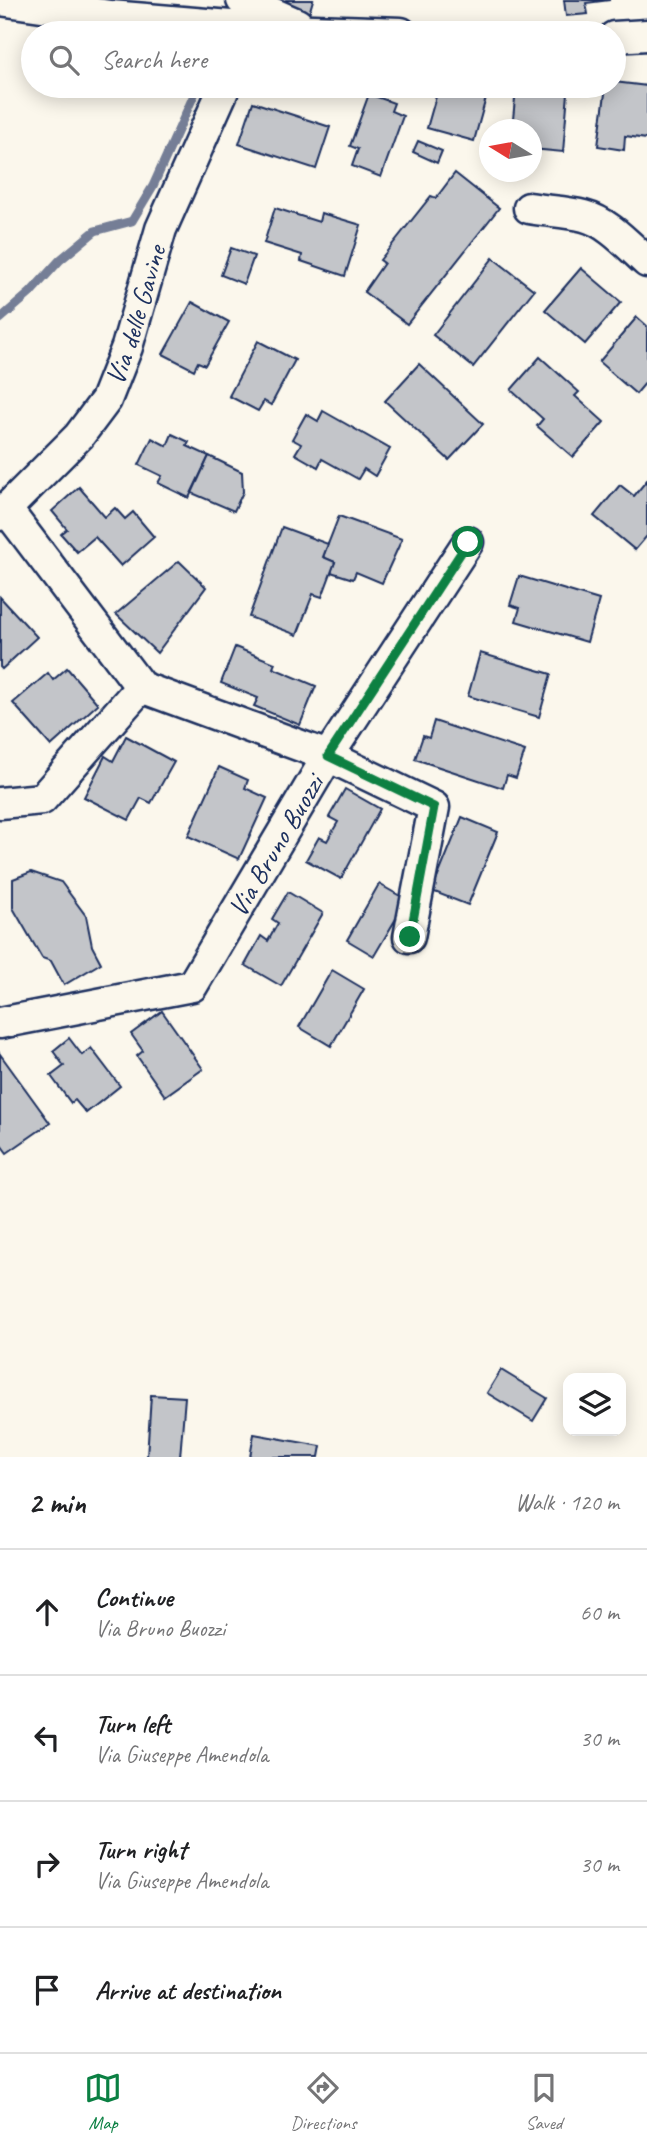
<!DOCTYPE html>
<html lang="en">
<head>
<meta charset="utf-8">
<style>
	body { margin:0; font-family:Caveat,sans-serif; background:#f2f2f2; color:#202124 }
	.controls { position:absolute; right:21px; bottom:21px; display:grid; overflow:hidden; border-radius:14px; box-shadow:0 4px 18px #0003 }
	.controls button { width:63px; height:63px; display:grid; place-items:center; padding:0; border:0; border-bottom:2px solid #e0e0e0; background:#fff; color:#202124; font:35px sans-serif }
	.compass { position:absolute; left:479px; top:119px; width:63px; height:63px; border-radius:50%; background:#fff; box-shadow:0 4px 18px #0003; rotate:281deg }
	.stop { position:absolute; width:21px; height:21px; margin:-16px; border:5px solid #0b8043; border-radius:50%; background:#fff }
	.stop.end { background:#0b8043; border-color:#fff; box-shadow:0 2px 7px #0008 }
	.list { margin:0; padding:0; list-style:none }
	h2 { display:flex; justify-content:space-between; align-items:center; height:91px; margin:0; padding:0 28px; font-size:30px }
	h2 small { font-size:23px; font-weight:400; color:#757577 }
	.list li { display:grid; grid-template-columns:46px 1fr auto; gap:21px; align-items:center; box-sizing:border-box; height:126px; padding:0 28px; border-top:2px solid #e0e0e0 }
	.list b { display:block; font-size:26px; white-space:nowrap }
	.list p { margin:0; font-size:23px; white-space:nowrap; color:#757577 }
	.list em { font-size:23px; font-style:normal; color:#757577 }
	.icon { flex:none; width:38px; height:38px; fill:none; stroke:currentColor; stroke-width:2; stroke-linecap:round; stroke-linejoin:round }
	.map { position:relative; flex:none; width:647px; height:1457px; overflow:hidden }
	.search { position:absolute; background:#fff; box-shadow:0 4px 18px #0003; left:21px; right:21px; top:21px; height:77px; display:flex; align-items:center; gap:18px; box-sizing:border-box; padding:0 24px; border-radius:38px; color:#757577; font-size:26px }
	.sheet { height:595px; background:#fff }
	nav { display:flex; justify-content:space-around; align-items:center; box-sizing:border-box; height:98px; border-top:2px solid #e0e0e0; background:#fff; font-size:19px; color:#757577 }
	nav a { display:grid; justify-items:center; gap:4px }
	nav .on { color:#0b8043 }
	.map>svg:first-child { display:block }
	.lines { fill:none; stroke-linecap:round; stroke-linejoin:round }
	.stream { stroke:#747e96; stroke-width:9 }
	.building { fill:#c3c5c9; stroke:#1b2f5e; stroke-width:2 }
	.minor-casing { stroke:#1b2f5e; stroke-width:35 }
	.minor { stroke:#fbf7ec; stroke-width:30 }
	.route { stroke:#0b8043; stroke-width:9 }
	.labels { text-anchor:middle; stroke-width:7; stroke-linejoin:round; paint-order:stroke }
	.street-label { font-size:28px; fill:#1b2f5e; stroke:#fbf7ec }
</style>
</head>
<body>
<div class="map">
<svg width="647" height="1457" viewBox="0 0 647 1457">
	<rect width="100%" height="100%" fill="#fbf7ec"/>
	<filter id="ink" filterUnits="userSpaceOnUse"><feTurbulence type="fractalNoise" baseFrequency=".0143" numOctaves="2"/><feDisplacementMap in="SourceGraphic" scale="14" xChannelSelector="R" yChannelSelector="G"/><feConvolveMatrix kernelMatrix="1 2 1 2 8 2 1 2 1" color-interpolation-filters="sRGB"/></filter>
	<g filter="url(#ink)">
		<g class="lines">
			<polyline class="stream" points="0,319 30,293 60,260 95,231 132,221 153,186 198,86"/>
		</g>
		<g class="building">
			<polygon points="286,0 313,0 308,17 283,10"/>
			<polygon points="564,0 610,0 586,3 588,14 566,16"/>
			<polygon points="614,82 647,86 647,139 625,136 624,150 598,146 606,86 614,86"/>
			<polygon points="439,86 489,87 474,141 427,128"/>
			<polygon points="516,88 568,93 563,152 532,149 532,130 512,130"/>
			<polygon points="369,94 394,103 391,111 403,116 381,177 352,166 358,149 350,146"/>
			<polygon points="253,102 330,127 316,169 239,144"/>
			<polygon points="418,141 442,151 437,163 413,152"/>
			<polygon points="455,173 499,208 407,324 364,292 384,263 380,260 431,196 436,198"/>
			<polygon points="275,208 319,222 321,213 361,225 345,276 301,261 302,255 264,243"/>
			<polygon points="231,248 254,256 244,284 221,275"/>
			<polygon points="493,258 534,290 473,367 433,335"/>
			<polygon points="581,268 621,302 585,344 545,310"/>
			<polygon points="192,302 229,322 205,365 198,362 194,370 163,354"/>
			<polygon points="637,317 647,326 647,381 636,394 599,362"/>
			<polygon points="258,341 295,360 271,405 264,401 258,411 229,396"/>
			<polygon points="540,357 579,392 575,396 604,422 573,457 537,426 543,419 511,390"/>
			<polygon points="419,364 483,424 449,460 385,401"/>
			<polygon points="323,411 390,449 375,476 364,469 358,479 322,459 318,467 295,454 301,444 292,439 306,414 318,421"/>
			<polygon points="172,434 189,442 187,446 209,456 189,498 158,483 162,476 139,465 152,438 167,446"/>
			<polygon points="209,456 242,472 243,492 234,511 192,493"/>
			<polygon points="647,480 647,536 635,550 594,516 620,485 634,496"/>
			<polygon points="79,487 105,517 115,508 125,519 133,512 154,537 121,566 95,537 77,552 61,534 67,529 52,511"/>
			<polygon points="339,516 402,539 382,583 356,572 353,579 331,572 335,562 323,557"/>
			<polygon points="282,527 328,544 323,557 335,562 322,597 313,594 297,635 249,617"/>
			<polygon points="179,561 206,587 157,653 116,614"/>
			<polygon points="519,576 599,600 587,642 516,621 520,608 510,605"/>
			<polygon points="0,597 37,637 2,669 0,667"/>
			<polygon points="235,647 275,663 273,668 316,686 300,725 254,706 258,698 221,683"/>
			<polygon points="480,653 551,674 539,717 468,696"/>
			<polygon points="67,668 98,704 51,746 13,703 48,673 53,680"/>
			<polygon points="434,721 525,751 516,778 507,775 503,788 415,759 423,736 429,738"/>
			<polygon points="126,736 174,762 151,803 141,798 129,820 84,797 105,756 113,761"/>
			<polygon points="219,767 248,780 245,788 267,798 239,859 188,836"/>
			<polygon points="345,789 380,809 341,879 306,860 319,837 327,841 338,822 329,817"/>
			<polygon points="462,817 498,832 468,905 432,891"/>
			<polygon points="31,872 61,882 86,916 92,946 101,963 64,985 51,961 42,958 13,908 13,879"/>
			<polygon points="379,884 407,900 374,956 347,940"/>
			<polygon points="288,892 323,913 281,986 245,965 261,936 268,941 278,923 272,919"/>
			<polygon points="332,970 364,989 331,1046 299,1027"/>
			<polygon points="162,1011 203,1069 165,1096 137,1056 143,1051 131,1034"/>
			<polygon points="69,1038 82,1055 91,1048 120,1086 86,1113 75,1100 71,1103 51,1076 64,1066 53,1051"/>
			<polygon points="0,1054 50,1123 7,1153 1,1145 0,1146"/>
			<polygon points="501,1370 547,1398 533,1421 487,1393"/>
			<polygon points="151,1395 185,1397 180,1457 147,1457"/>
			<polygon points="254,1434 321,1446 319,1457 250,1457"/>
		</g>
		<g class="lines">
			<defs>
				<g id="minor">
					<polyline points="0,0 110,16 255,28 401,33"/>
					<polyline points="242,0 297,24"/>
					<polyline points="614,37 647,35"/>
					<path d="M 529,208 C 547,211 567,212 584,216 C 608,222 629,246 647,262"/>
					<polyline points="7,510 141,687 328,756 434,807 409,937"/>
					<path id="s1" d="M 0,515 L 79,436 L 106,400 L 127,347 L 161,229 L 225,86"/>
					<polyline points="0,803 42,799 141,687"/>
					<path id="s2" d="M 0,1023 L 192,986 L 328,756 L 468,542"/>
				</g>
			</defs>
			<use href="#minor" class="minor-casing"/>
			<use href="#minor" class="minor"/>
		</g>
	</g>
	<g class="lines" filter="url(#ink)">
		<polyline class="route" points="410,937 434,807 328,756 468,542"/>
	</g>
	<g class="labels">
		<g class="street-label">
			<text dy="10" stroke="none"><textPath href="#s1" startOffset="247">Via delle Gavine</textPath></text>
			<text dy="10" stroke="none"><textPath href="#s2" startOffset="359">Via Bruno Buozzi</textPath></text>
		</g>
	</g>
</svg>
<div class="controls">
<button><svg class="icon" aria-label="layers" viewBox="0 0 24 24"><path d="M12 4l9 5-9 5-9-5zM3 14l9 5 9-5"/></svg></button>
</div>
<svg class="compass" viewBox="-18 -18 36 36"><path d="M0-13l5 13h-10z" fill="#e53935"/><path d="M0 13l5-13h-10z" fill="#757577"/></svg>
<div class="stop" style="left:468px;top:542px"></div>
<div class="stop end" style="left:410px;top:937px"></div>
<div class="search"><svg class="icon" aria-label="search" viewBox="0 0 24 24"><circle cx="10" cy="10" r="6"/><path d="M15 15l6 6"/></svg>Search here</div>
</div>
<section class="sheet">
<h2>2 min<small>Walk · 120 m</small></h2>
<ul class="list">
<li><svg class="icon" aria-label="ahead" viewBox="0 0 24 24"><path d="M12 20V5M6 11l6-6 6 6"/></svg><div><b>Continue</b><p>Via Bruno Buozzi</p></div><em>60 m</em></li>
<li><svg class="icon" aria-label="left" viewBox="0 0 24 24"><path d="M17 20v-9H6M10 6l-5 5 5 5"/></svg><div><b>Turn left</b><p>Via Giuseppe Amendola</p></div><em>30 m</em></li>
<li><svg class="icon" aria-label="right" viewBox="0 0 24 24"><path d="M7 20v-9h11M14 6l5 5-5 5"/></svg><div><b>Turn right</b><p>Via Giuseppe Amendola</p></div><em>30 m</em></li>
<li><svg class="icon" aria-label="arrive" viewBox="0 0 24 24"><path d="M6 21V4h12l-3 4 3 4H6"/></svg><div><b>Arrive at destination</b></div></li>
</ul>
</section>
<nav>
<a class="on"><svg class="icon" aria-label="map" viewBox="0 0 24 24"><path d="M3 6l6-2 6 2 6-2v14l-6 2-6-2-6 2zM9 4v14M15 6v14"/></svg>Map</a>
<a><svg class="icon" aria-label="directions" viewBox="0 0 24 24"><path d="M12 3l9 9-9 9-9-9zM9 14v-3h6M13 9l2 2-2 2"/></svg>Directions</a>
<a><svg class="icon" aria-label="saved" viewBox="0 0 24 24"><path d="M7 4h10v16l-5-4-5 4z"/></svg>Saved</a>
</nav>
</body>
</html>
